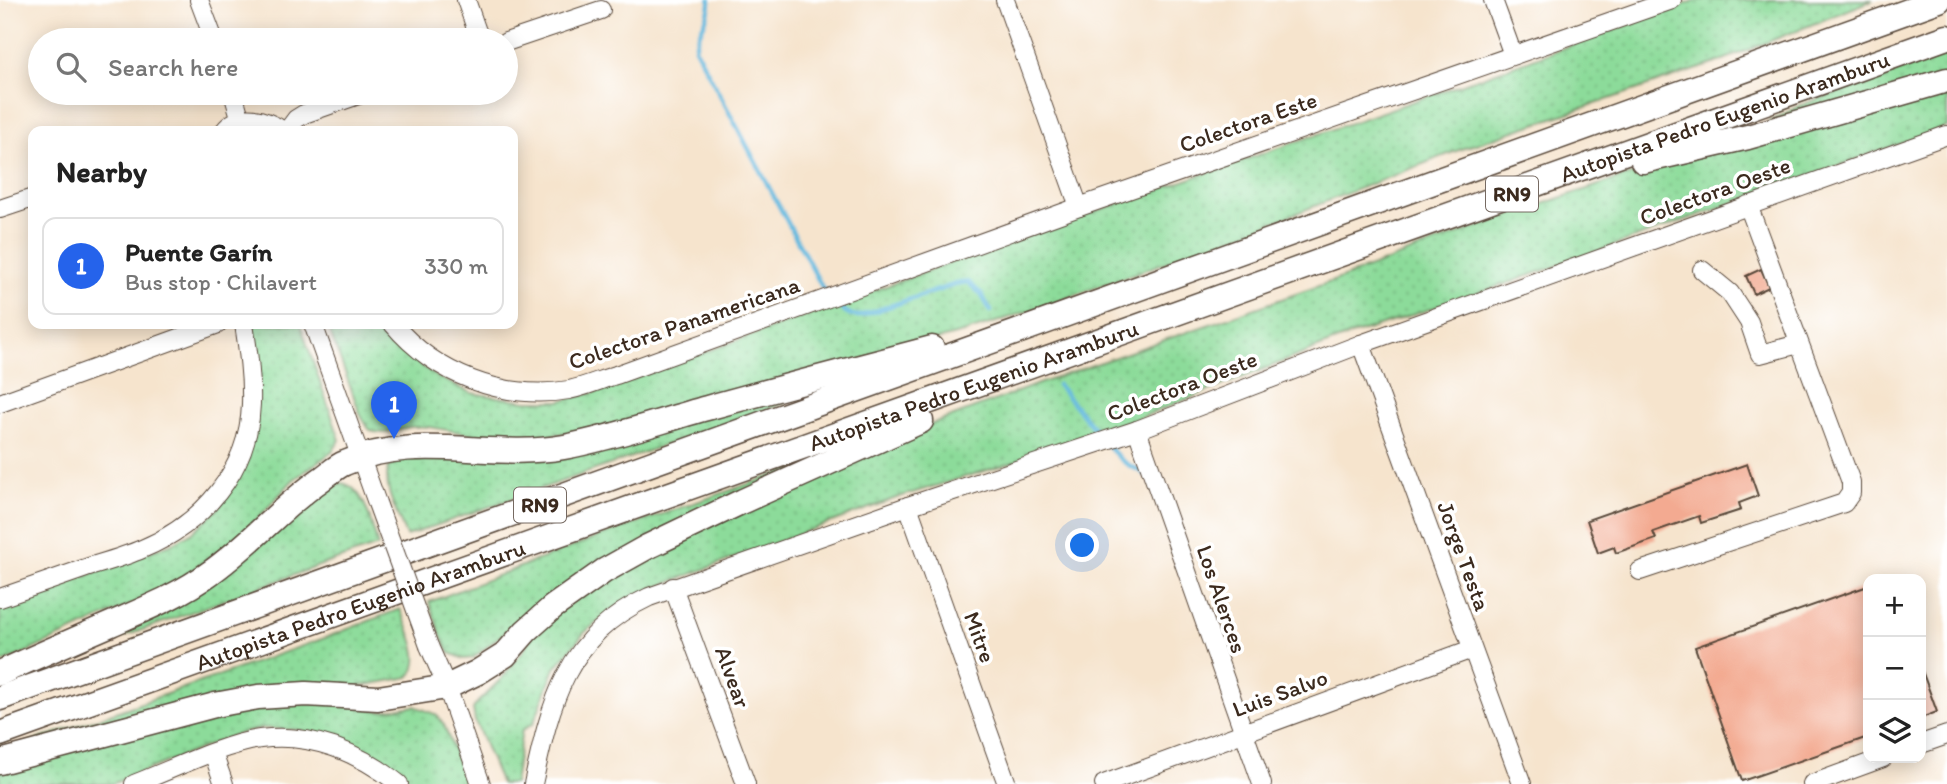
<!DOCTYPE html>
<html lang="en">
<head>
<meta charset="utf-8">
<style>
	body { margin:0; font-family:Itim,sans-serif; background:#f6f6f6; color:#222 }
	.controls { position:absolute; right:21px; bottom:21px; display:grid; overflow:hidden; border-radius:14px; box-shadow:0 4px 18px #0003 }
	.controls button { width:63px; height:63px; display:grid; place-items:center; padding:0; border:0; border-bottom:2px solid #e0e0e0; background:#fff; color:#222; font:35px sans-serif }
	.you { position:absolute; left:1083px; top:546px; width:24px; height:24px; margin:-18px; border:5px solid #fff; border-radius:50%; background:#1a73e8; box-shadow:0 0 0 10px #1a73e833 }
	.badge { display:grid; place-items:center; width:46px; height:46px; border-radius:50%; background:#2563eb; color:#fff; font-size:23px; font-weight:700 }
	.pin { position:absolute; translate:-50% -58px; filter:drop-shadow(0 2px 4px #0008) }
	.pin::after { content:''; position:absolute; top:37px; width:24px; height:21px; background:inherit; clip-path:polygon(0 0,100% 0,50% 100%) }
	.list { margin:0; padding:0; list-style:none }
	h2 { display:flex; justify-content:space-between; align-items:center; height:91px; margin:0; padding:0 28px; font-size:30px }
	h2 small { font-size:23px; font-weight:400; color:#767676 }
	.list li { display:grid; grid-template-columns:46px 1fr auto; gap:21px; align-items:center; box-sizing:border-box; height:98px; margin:0 14px 14px; padding:0 14px; border:2px solid #e0e0e0; border-radius:14px }
	.list b { display:block; font-size:26px; white-space:nowrap }
	.list p { margin:0; font-size:23px; white-space:nowrap; color:#767676 }
	.list em { font-size:23px; font-style:normal; color:#767676 }
	.icon { flex:none; width:38px; height:38px; fill:none; stroke:currentColor; stroke-width:2; stroke-linecap:round; stroke-linejoin:round }
	.map { position:relative; flex:none; width:1947px; height:784px; overflow:hidden }
	.search { position:absolute; background:#fff; box-shadow:0 4px 18px #0003; left:28px; top:28px; width:490px; height:77px; display:flex; align-items:center; gap:18px; box-sizing:border-box; padding:0 24px; border-radius:38px; color:#767676; font-size:26px }
	.panel { position:absolute; background:#fff; box-shadow:0 4px 18px #0003; left:28px; top:126px; width:490px; height:203px; border-radius:14px }
	.map>svg:first-child { display:block }
	.green { fill:url(#green-dots); stroke:#64825c; stroke-width:2 }
	.lines { fill:none; stroke-linecap:round; stroke-linejoin:round }
	.stream { stroke:#60b8de; stroke-width:4.5 }
	.building { fill:#f3aa91 }
	.minor-casing { stroke:#574638; stroke-width:20 }
	.highway-casing { stroke:#574638; stroke-width:27 }
	.minor { stroke:#fff; stroke-width:18 }
	.highway { stroke:#fff; stroke-width:24 }
	.minor-bridge-casing { stroke:#574638; stroke-width:20; stroke-linecap:butt }
	.minor-bridge { stroke:#fff; stroke-width:18 }
	.labels { text-anchor:middle; stroke-width:7; stroke-linejoin:round; paint-order:stroke }
	.shield { fill:#fff; stroke:#766a62; stroke-width:2 }
	.shield-label { font-size:21px; font-weight:bold; fill:#3b2a1e }
	.street-label { font-size:23px; fill:#3b2a1e; stroke:#fff }
</style>
</head>
<body>
<div class="map">
<svg width="1947" height="784" viewBox="0 0 1947 784">
	<defs>
		<pattern id="green-dots" width="8" height="8" patternUnits="userSpaceOnUse" patternTransform="scale(1.75)"><rect width="8" height="8" fill="#8cdb9a"/><path d="M2 2h.1M6 6h.1" fill="none" stroke="#7abc84" stroke-width="1.8" stroke-linecap="round"/></pattern>
	</defs>
	<rect width="100%" height="100%" fill="#fff"/>
	<filter id="ink" filterUnits="userSpaceOnUse"><feTurbulence type="fractalNoise" baseFrequency=".0143" numOctaves="2"/><feDisplacementMap in="SourceGraphic" scale="14" xChannelSelector="R" yChannelSelector="G"/><feConvolveMatrix kernelMatrix="1 2 1 2 8 2 1 2 1" color-interpolation-filters="sRGB"/></filter>
	<filter id="wash" filterUnits="userSpaceOnUse"><feTurbulence type="fractalNoise" baseFrequency=".00686" numOctaves="4" result="noise"/><feDisplacementMap in="SourceGraphic" scale="28" xChannelSelector="R" yChannelSelector="G"/><feGaussianBlur stdDeviation="1.57" result="paint"/><feColorMatrix in="noise" values="0 0 0 0 0 0 0 0 0 0 0 0 0 0 0 0 0 1.4 0 .05"/><feComposite in="paint" operator="in"/></filter>
	<g filter="url(#wash)">
		<rect width="100%" height="100%" fill="#f6e4cd"/>
		<g class="green">
			<polygon points="1697,0 1873,0 1713,64 1464,148 1222,242 1053,303 963,333 607,426 540,437 476,435 430,427 410,427 385,433 374,432 369,429 361,416 327,324 379,324 408,356 437,377 471,393 526,401 560,401 596,392 996,246 1460,85"/>
			<polygon points="1947,54 1947,77 1767,123 1801,105"/>
			<polygon points="1947,88 1947,127 1517,280 1343,338 1124,424 1087,440 899,497 638,594 611,611 584,633 555,668 533,724 522,730 514,784 501,784 475,721 473,709 478,702 502,678 524,650 536,628 620,566 922,428 1041,383 1336,280 1504,217 1623,177"/>
			<polygon points="251,324 300,324 338,434 340,440 332,452 293,480 247,530 166,589 0,664 0,608 173,543 194,531 218,509 234,484"/>
			<path d="M 808,387 L 785,403 L 406,536 C 399,516 383,490 388,468 L 400,459 L 515,456 Z"/>
			<polygon points="822,458 528,613 473,658 464,659 450,653 443,641 429,602 603,535"/>
			<path d="M 342,483 C 366,488 371,525 378,546 L 324,564 L 29,671 L 331,485 Z"/>
			<path d="M 400,609 C 407,628 427,660 409,677 L 0,753 L 322,639 Z"/>
			<polygon points="336,703 381,711 415,706 437,715 444,725 466,784 415,784 398,771 367,753 300,730 262,728 234,735 112,784 0,784 0,771 242,704"/>
		</g>
		<g class="lines">
			<g class="stream">
				<path d="M 710,0 C 711,18 697,31 695,48 L 822,287 L 828,293"/>
				<path d="M 833,300 C 841,308 848,317 860,316 L 960,283 L 968,282 L 981,294 L 991,311"/>
				<polyline points="1058,385 1101,437"/>
				<path d="M 1107,444 C 1112,450 1117,457 1124,462 C 1131,468 1138,468 1145,475"/>
			</g>
		</g>
		<g id="blocks">
			<g class="building">
				<polygon points="1761,269 1769,287 1754,294 1746,276"/>
				<polygon points="1747,464 1758,496 1739,503 1741,510 1701,523 1699,516 1653,532 1656,539 1616,553 1614,547 1598,553 1587,520"/>
				<polygon points="1868,586 1868,737 1742,781 1695,647"/>
				<polygon points="1921,668 1937,712 1921,718"/>
			</g>
		</g>
	</g>
	<g filter="url(#ink)">
		<use href="#blocks" fill-opacity="0" stroke="#574638" stroke-width="2"/>
		<g class="lines">
			<defs>
				<g id="minor">
					<polyline points="199,0 214,40"/>
					<polyline points="466,0 480,40"/>
					<polyline points="1005,0 1079,207"/>
					<polyline points="1493,0 1513,55"/>
					<polyline points="506,42 601,10"/>
					<polyline points="233,93 244,131"/>
					<path d="M 224,131 C 240,110 265,119 284,131"/>
					<polyline points="287,131 296,119 304,114 364,93"/>
					<polyline points="0,209 33,198"/>
					<polyline points="1702,270 1730,293 1749,322 1760,354 1799,344"/>
					<polyline points="313,324 377,503"/>
					<path d="M 393,324 C 435,374 503,401 569,390 C 584,387 600,380 616,375 L 1079,207 L 1672,0"/>
					<polyline points="1361,344 1522,784"/>
					<polyline points="0,403 218,324"/>
					<polyline points="1137,430 1262,784"/>
					<polyline points="908,506 1007,784"/>
					<polyline points="1640,571 1844,503 1851,493 1851,482 1748,205"/>
					<polyline points="673,587 746,784"/>
					<path d="M 0,598 C 29,588 57,578 86,568 C 105,562 124,557 142,549 C 202,524 249,471 251,404 C 252,377 248,350 244,324"/>
					<polyline points="429,646 447,687 481,784"/>
					<polyline points="1921,744 1947,735"/>
					<polyline points="213,753 224,784"/>
					<path d="M 134,784 C 171,770 221,745 260,739 C 311,732 360,753 399,784"/>
					<path d="M 533,784 C 551,701 566,636 649,597 L 908,506 L 1137,430 L 1361,344 L 1947,135"/>
					<polyline points="1104,784 1472,649"/>
					<polyline points="1812,784 1883,758"/>
				</g>
				<g id="highway">
					<polyline points="1643,161 1748,137 1947,80"/>
					<path d="M 0,673 C 37,656 74,640 111,624 C 145,609 180,595 210,573 C 250,545 282,506 323,478 C 330,473 337,466 345,463 C 414,432 491,460 564,447 C 613,438 660,421 707,408 C 782,387 857,368 932,348"/>
					<polyline points="0,698 1939,0"/>
					<path id="s1" d="M 0,734 L 1947,37"/>
					<polyline points="0,762 215,705 258,697 306,694 378,698 447,687 478,672 505,655 526,631 553,607 604,571 647,547 743,501 921,421"/>
				</g>
			</defs>
			<use href="#minor" class="minor-casing"/>
			<use href="#highway" class="highway-casing"/>
			<use href="#minor" class="minor"/>
			<use href="#highway" class="highway"/>
			<defs>
				<polyline id="minor-bridge" points="377,503 429,646"/>
			</defs>
			<use href="#minor-bridge" class="minor-bridge-casing"/>
			<use href="#minor-bridge" class="minor-bridge"/>
		</g>
	</g>
	<g class="labels">
		<g class="shield">
			<rect x="1486" y="176.5" width="52" height="35" rx="5"/>
			<rect x="514" y="487.5" width="52" height="35" rx="5"/>
		</g>
		<g class="shield-label">
			<text x="1512" y="201">RN9</text>
			<text x="540" y="512">RN9</text>
		</g>
		<g class="street-label">
			<text dy="8" stroke="none"><textPath href="#s1" startOffset="1832">Autopista Pedro Eugenio Aramburu</textPath></text>
			<text transform="translate(1248 122) rotate(-19)" y="8">Colectora Este</text>
			<text transform="translate(1715 191) rotate(-20)" y="8">Colectora Oeste</text>
			<text transform="translate(684 323) rotate(-19)" y="8">Colectora Panamericana</text>
			<text transform="translate(1182 386) rotate(-21)" y="8">Colectora Oeste</text>
			<text dy="8" stroke="none"><textPath href="#s1" startOffset="1034">Autopista Pedro Eugenio Aramburu</textPath></text>
			<text transform="translate(1464 556) rotate(70)" y="8">Jorge Testa</text>
			<text transform="translate(1222 599) rotate(71)" y="8">Los Alerces</text>
			<text dy="8" stroke="none"><textPath href="#s1" startOffset="383">Autopista Pedro Eugenio Aramburu</textPath></text>
			<text transform="translate(980 637) rotate(70)" y="8">Mitre</text>
			<text transform="translate(733 677) rotate(70)" y="8">Alvear</text>
			<text transform="translate(1280 693) rotate(-20)" y="8">Luis Salvo</text>
		</g>
	</g>
</svg>
<div class="controls">
<button>+</button>
<button>−</button>
<button><svg class="icon" aria-label="layers" viewBox="0 0 24 24"><path d="M12 4l9 5-9 5-9-5zM3 14l9 5 9-5"/></svg></button>
</div>
<div class="you"></div>
<div class="pin badge" style="left:394px;top:439px">1</div>
<div class="search"><svg class="icon" aria-label="search" viewBox="0 0 24 24"><circle cx="10" cy="10" r="6"/><path d="M15 15l6 6"/></svg>Search here</div>
<section class="panel">
<h2>Nearby<small></small></h2>
<ul class="list">
<li><span class="badge">1</span><div><b>Puente Garín</b><p>Bus stop · Chilavert</p></div><em>330 m</em></li>
</ul>
</section>
</div>
</body>
</html>
